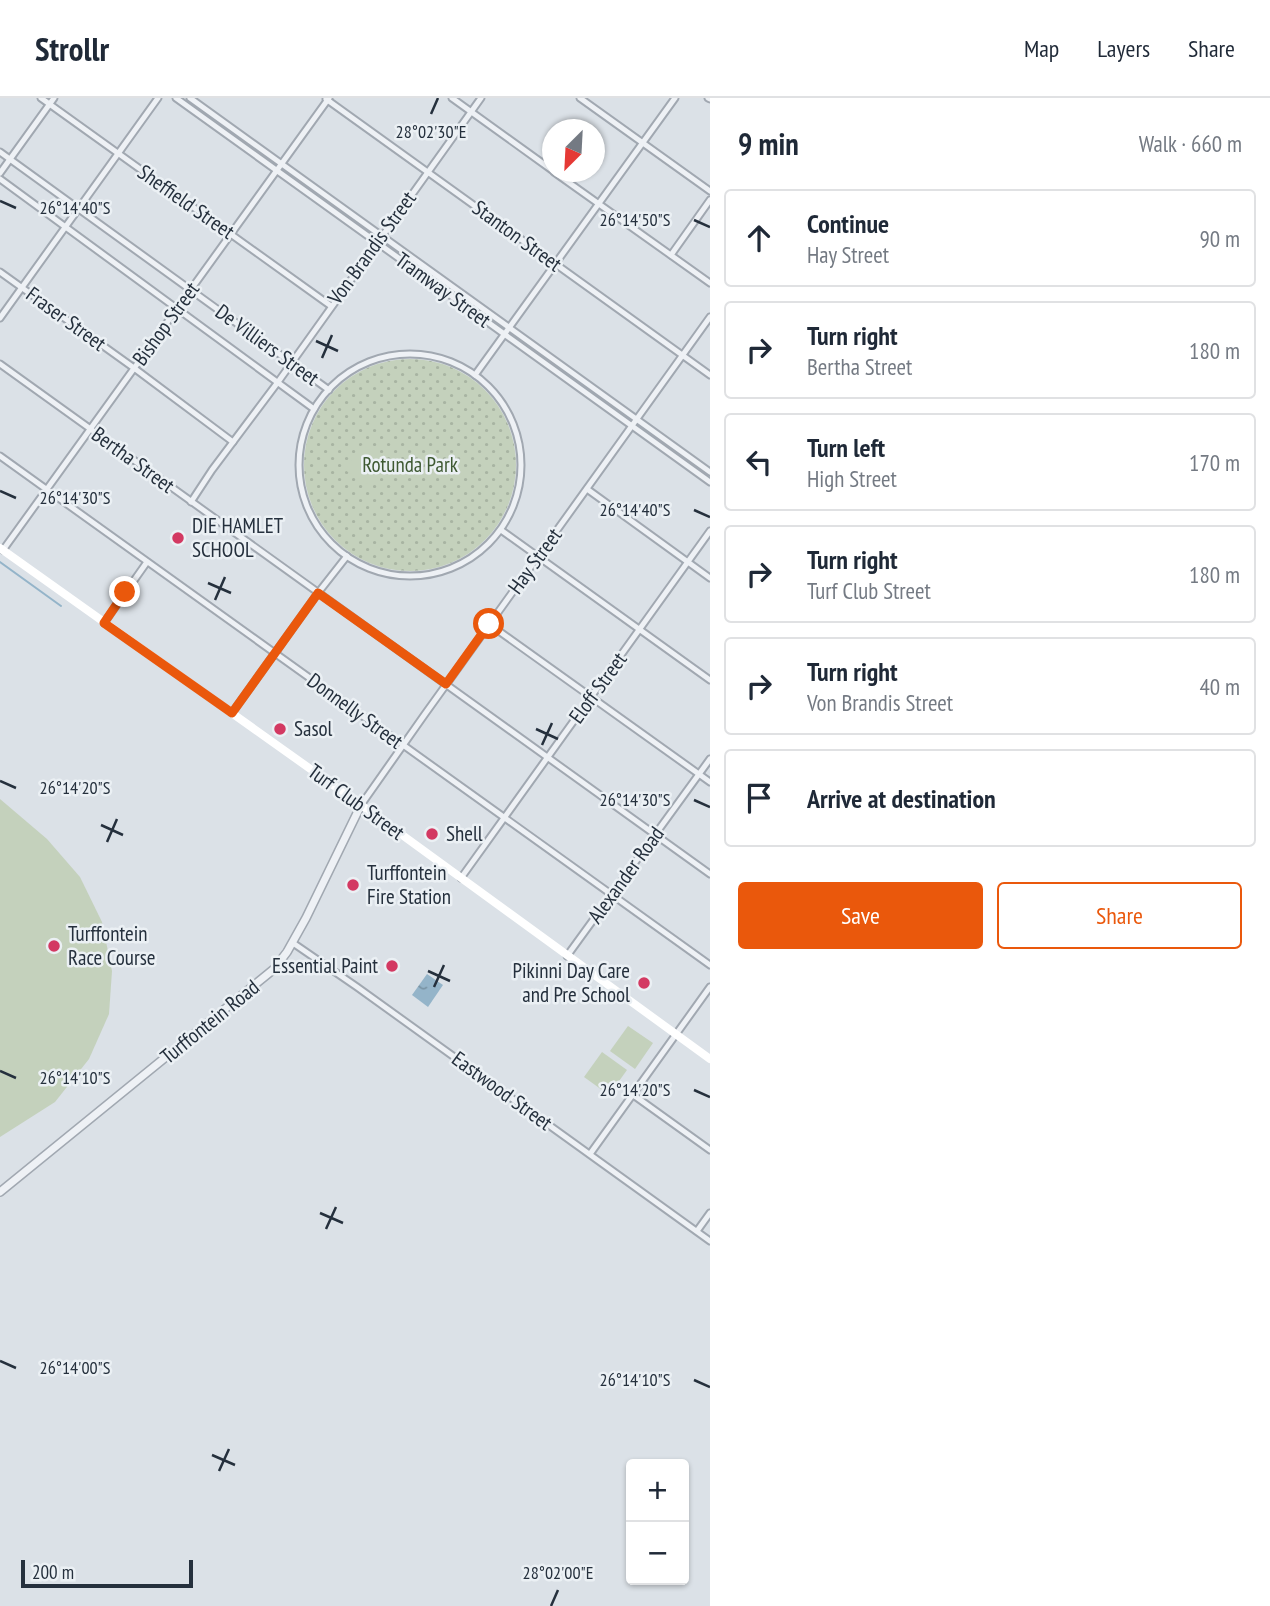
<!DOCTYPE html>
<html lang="en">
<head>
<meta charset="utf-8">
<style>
	body { margin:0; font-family:"PT Sans Narrow",sans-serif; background:#f2f2f3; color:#1f2937 }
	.controls { position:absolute; right:21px; bottom:21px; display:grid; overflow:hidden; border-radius:7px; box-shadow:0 2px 5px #0004 }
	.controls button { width:63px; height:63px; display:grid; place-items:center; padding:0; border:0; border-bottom:2px solid #e0e1e3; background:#fff; color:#1f2937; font:35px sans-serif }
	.compass { position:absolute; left:542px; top:21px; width:63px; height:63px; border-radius:50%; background:#fff; box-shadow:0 2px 5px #0004; rotate:204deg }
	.scale { position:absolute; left:21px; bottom:18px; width:172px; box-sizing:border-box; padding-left:7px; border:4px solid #25303d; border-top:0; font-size:19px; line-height:24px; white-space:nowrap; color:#25303d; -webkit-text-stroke:5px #ebf0f4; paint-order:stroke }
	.stop { position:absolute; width:21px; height:21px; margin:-16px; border:5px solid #ea580c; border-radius:50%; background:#fff }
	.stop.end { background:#ea580c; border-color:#fff; box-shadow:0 2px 7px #0008 }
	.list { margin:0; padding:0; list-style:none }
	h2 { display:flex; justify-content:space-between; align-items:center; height:91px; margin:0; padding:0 28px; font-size:30px }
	h2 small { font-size:23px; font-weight:400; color:#747a83 }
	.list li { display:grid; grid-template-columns:46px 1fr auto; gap:21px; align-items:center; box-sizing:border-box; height:98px; margin:0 14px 14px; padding:0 14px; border:2px solid #e0e1e3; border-radius:7px }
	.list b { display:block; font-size:26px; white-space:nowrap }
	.list p { margin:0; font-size:23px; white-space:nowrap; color:#747a83 }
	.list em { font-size:23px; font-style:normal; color:#747a83 }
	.actions { display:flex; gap:14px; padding:21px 28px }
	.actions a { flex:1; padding:16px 0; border:2px solid #ea580c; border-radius:7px; text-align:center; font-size:24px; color:#ea580c }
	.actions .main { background:#ea580c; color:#fff }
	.icon { flex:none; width:38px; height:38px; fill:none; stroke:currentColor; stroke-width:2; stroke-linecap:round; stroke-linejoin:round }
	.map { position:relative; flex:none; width:710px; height:1508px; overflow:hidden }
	header { display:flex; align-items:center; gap:42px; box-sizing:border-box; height:98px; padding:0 35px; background:#fff; border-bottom:2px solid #e0e1e3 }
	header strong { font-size:33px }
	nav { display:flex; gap:38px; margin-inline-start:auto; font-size:24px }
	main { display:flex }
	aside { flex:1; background:#fff }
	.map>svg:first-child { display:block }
	.park { fill:url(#park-dots) }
	.pitch { fill:#c4d1bc }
	.water { fill:url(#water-ripples) }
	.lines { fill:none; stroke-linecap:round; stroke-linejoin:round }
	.stream { stroke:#94b4c9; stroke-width:2 }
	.minor-casing { stroke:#a1a8b1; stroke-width:9 }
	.tertiary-casing { stroke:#a1a8b1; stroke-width:10 }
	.minor { stroke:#eef1f5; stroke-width:5 }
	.tertiary { stroke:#eef1f5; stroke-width:7 }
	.secondary { stroke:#fff; stroke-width:8 }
	.route { stroke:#ea580c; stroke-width:9 }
	.ticks { fill:none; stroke:#25303d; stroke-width:2.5 }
	.poi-dot { fill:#d33962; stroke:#ebf0f4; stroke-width:2.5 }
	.labels { text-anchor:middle; stroke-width:5; stroke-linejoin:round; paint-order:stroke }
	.street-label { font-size:21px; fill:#25303d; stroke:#ebf0f4 }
	.park-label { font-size:21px; fill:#3e5932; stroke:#ebf0f4 }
	.poi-label { font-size:21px; fill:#25303d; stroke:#ebf0f4; text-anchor:start }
	.ticks-label { font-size:18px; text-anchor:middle; fill:#25303d; stroke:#ebf0f4; stroke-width:5; stroke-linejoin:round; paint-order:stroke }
</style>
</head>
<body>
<header>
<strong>Strollr</strong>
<nav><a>Map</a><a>Layers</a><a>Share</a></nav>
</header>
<main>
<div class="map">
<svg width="710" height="1508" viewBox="0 0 710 1508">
	<defs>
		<pattern id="park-dots" width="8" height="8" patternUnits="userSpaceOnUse" patternTransform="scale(1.75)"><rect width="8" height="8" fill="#c4d1bc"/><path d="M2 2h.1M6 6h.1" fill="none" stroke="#a8b4a2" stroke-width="1.8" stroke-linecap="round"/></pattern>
		<pattern id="water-ripples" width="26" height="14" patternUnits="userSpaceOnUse" patternTransform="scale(1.75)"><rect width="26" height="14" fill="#94b4c9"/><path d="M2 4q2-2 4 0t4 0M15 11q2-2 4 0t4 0" fill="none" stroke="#7993a4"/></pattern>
	</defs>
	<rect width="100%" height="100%" fill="#dbe1e7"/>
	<circle class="park" cx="410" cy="367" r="106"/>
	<g class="pitch">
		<polygon points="362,347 388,365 372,389 345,372"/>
		<polygon points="0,701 47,741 80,779 102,824 112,873 109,916 89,961 55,1004 0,1039"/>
		<polygon points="628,928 653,945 635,971 610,953"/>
		<polygon points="602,954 627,972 609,997 584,979"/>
	</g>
	<polygon class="water" points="427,876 443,887 428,909 412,897"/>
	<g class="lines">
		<polyline class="stream" points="0,464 61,508"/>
		<defs>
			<g id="minor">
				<polyline points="41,0 331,208"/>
				<polyline points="176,0 710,384"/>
				<polyline points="190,0 710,374"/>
				<polyline points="452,0 552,72"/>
				<polyline points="580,0 710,93"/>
				<polyline points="708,0 710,1"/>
				<polyline points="326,1 710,277"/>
				<polyline points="0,54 329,292"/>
				<polyline points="554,74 710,185"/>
				<polyline points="0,75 54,0"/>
				<polyline points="0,81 314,311"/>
				<polyline points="671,157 710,102"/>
				<polyline points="0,174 134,270 233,344"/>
				<polyline points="0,220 158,0"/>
				<circle cx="410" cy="367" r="111"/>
				<polyline points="0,266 710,776"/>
				<polyline points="475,277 675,0"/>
				<polyline points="0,358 710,867"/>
				<polyline points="587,391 710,480"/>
				<polyline points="191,404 212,372 278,284 481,0"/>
				<polyline points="501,432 710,582"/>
				<polyline points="3,452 329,0"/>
				<polyline points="104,525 147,464"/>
				<polyline points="489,526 710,684"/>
				<polyline points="232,615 318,495 347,458"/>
				<polyline points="361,707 425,616 710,219"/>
				<polyline points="461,780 710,433"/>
				<polyline points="293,845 357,889 710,1143"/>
				<polyline points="567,858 710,661"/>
				<polyline points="632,996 710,1052"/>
				<polyline points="590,1056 710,889"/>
				<polyline points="697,1133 710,1115"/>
			</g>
			<polyline id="tertiary" points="0,1094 274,871 287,854 306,820 361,707"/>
		</defs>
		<use href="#minor" class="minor-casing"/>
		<use href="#tertiary" class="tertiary-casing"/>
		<use href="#minor" class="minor"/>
		<use href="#tertiary" class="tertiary"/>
		<polyline class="secondary" points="0,450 361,707 710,961"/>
	</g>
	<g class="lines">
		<polyline class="route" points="125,494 104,525 232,615 318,495 446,586 489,526"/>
	</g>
	<path class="ticks" d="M 431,16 L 438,0M 0,103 L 16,110M 694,122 L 710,129M 316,243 L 338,253M 322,260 L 332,237M 0,393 L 16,400M 694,412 L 710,419M 208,485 L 231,495M 215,502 L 225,479M 536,631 L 558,641M 542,647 L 552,625M 0,683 L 16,690M 694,702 L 710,709M 101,727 L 123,737M 107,744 L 117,721M 428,873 L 450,883M 434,889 L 444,867M 0,973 L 16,980M 694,992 L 710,999M 320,1115 L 343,1125M 326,1131 L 336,1109M 0,1263 L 16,1270M 694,1282 L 710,1289M 212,1357 L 235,1367M 219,1373 L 229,1351M 551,1508 L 558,1492"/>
	<g class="poi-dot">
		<circle cx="178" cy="440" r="7"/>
		<circle cx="280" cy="631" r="7"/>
		<circle cx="432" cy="736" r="7"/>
		<circle cx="353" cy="787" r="7"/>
		<circle cx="54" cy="848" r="7"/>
		<circle cx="392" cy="868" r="7"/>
		<circle cx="644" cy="885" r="7"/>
	</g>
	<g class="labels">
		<g class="street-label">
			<text transform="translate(186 104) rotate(35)" y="7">Sheffield Street</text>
			<text transform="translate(517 138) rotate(36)" y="7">Stanton Street</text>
			<text transform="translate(372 150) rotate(-54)" y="7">Von Brandis Street</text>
			<text transform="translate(443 192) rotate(36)" y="7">Tramway Street</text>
			<text transform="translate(66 221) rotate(36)" y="7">Fraser Street</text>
			<text transform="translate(166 226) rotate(-54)" y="7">Bishop Street</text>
			<text transform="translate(267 247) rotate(36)" y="7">De Villiers Street</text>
			<text transform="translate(133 362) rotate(36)" y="7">Bertha Street</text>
			<text transform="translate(535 463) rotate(-54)" y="7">Hay Street</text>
			<text transform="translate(598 590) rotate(-54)" y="7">Eloff Street</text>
			<text transform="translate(355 613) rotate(36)" y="7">Donnelly Street</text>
			<text transform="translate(356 704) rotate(36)" y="7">Turf Club Street</text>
			<text transform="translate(626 777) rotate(-54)" y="7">Alexander Road</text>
			<text transform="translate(210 924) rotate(-39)" y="7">Turffontein Road</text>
			<text transform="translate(502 993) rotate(36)" y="7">Eastwood Street</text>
		</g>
		<g class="park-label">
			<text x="410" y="374">Rotunda Park</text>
		</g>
		<g class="poi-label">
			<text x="192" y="435">DIE HAMLET<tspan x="192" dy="24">SCHOOL</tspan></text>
			<text x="294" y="638">Sasol</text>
			<text x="446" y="743">Shell</text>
			<text x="367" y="782">Turffontein<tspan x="367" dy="24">Fire Station</tspan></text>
			<text x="68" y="843">Turffontein<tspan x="68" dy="24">Race Course</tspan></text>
			<text x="378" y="875" text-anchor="end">Essential Paint</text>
			<text x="630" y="880" text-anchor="end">Pikinni Day Care<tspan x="630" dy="24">and Pre School</tspan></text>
		</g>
	</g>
	<g class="ticks-label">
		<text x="431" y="40">28°02'30"E</text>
		<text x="75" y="116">26°14'40"S</text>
		<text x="635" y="128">26°14'50"S</text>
		<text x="75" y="406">26°14'30"S</text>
		<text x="635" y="418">26°14'40"S</text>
		<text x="75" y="696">26°14'20"S</text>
		<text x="635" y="708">26°14'30"S</text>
		<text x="75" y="986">26°14'10"S</text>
		<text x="635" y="998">26°14'20"S</text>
		<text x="75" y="1276">26°14'00"S</text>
		<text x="635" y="1288">26°14'10"S</text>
		<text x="558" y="1481">28°02'00"E</text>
	</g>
</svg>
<div class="controls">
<button>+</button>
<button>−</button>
</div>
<svg class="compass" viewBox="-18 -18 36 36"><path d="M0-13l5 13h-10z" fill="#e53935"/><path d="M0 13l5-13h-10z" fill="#747a83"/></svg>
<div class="scale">200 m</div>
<div class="stop" style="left:489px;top:526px"></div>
<div class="stop end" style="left:125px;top:494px"></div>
</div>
<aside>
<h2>9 min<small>Walk · 660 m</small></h2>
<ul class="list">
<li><svg class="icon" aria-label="ahead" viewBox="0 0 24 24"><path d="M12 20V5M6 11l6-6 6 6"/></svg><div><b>Continue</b><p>Hay Street</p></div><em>90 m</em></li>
<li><svg class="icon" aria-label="right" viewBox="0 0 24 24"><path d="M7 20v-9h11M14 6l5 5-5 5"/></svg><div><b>Turn right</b><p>Bertha Street</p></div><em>180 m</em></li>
<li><svg class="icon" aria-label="left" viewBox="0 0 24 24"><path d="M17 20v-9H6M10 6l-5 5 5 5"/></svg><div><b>Turn left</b><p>High Street</p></div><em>170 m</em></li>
<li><svg class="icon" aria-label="right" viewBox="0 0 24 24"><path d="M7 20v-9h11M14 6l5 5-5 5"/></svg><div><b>Turn right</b><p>Turf Club Street</p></div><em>180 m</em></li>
<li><svg class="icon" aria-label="right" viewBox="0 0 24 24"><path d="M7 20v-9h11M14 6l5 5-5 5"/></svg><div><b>Turn right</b><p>Von Brandis Street</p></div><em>40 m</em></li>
<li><svg class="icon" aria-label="arrive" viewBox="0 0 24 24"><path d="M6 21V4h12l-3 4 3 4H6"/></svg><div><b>Arrive at destination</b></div></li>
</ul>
<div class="actions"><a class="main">Save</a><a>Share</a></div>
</aside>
</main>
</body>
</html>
